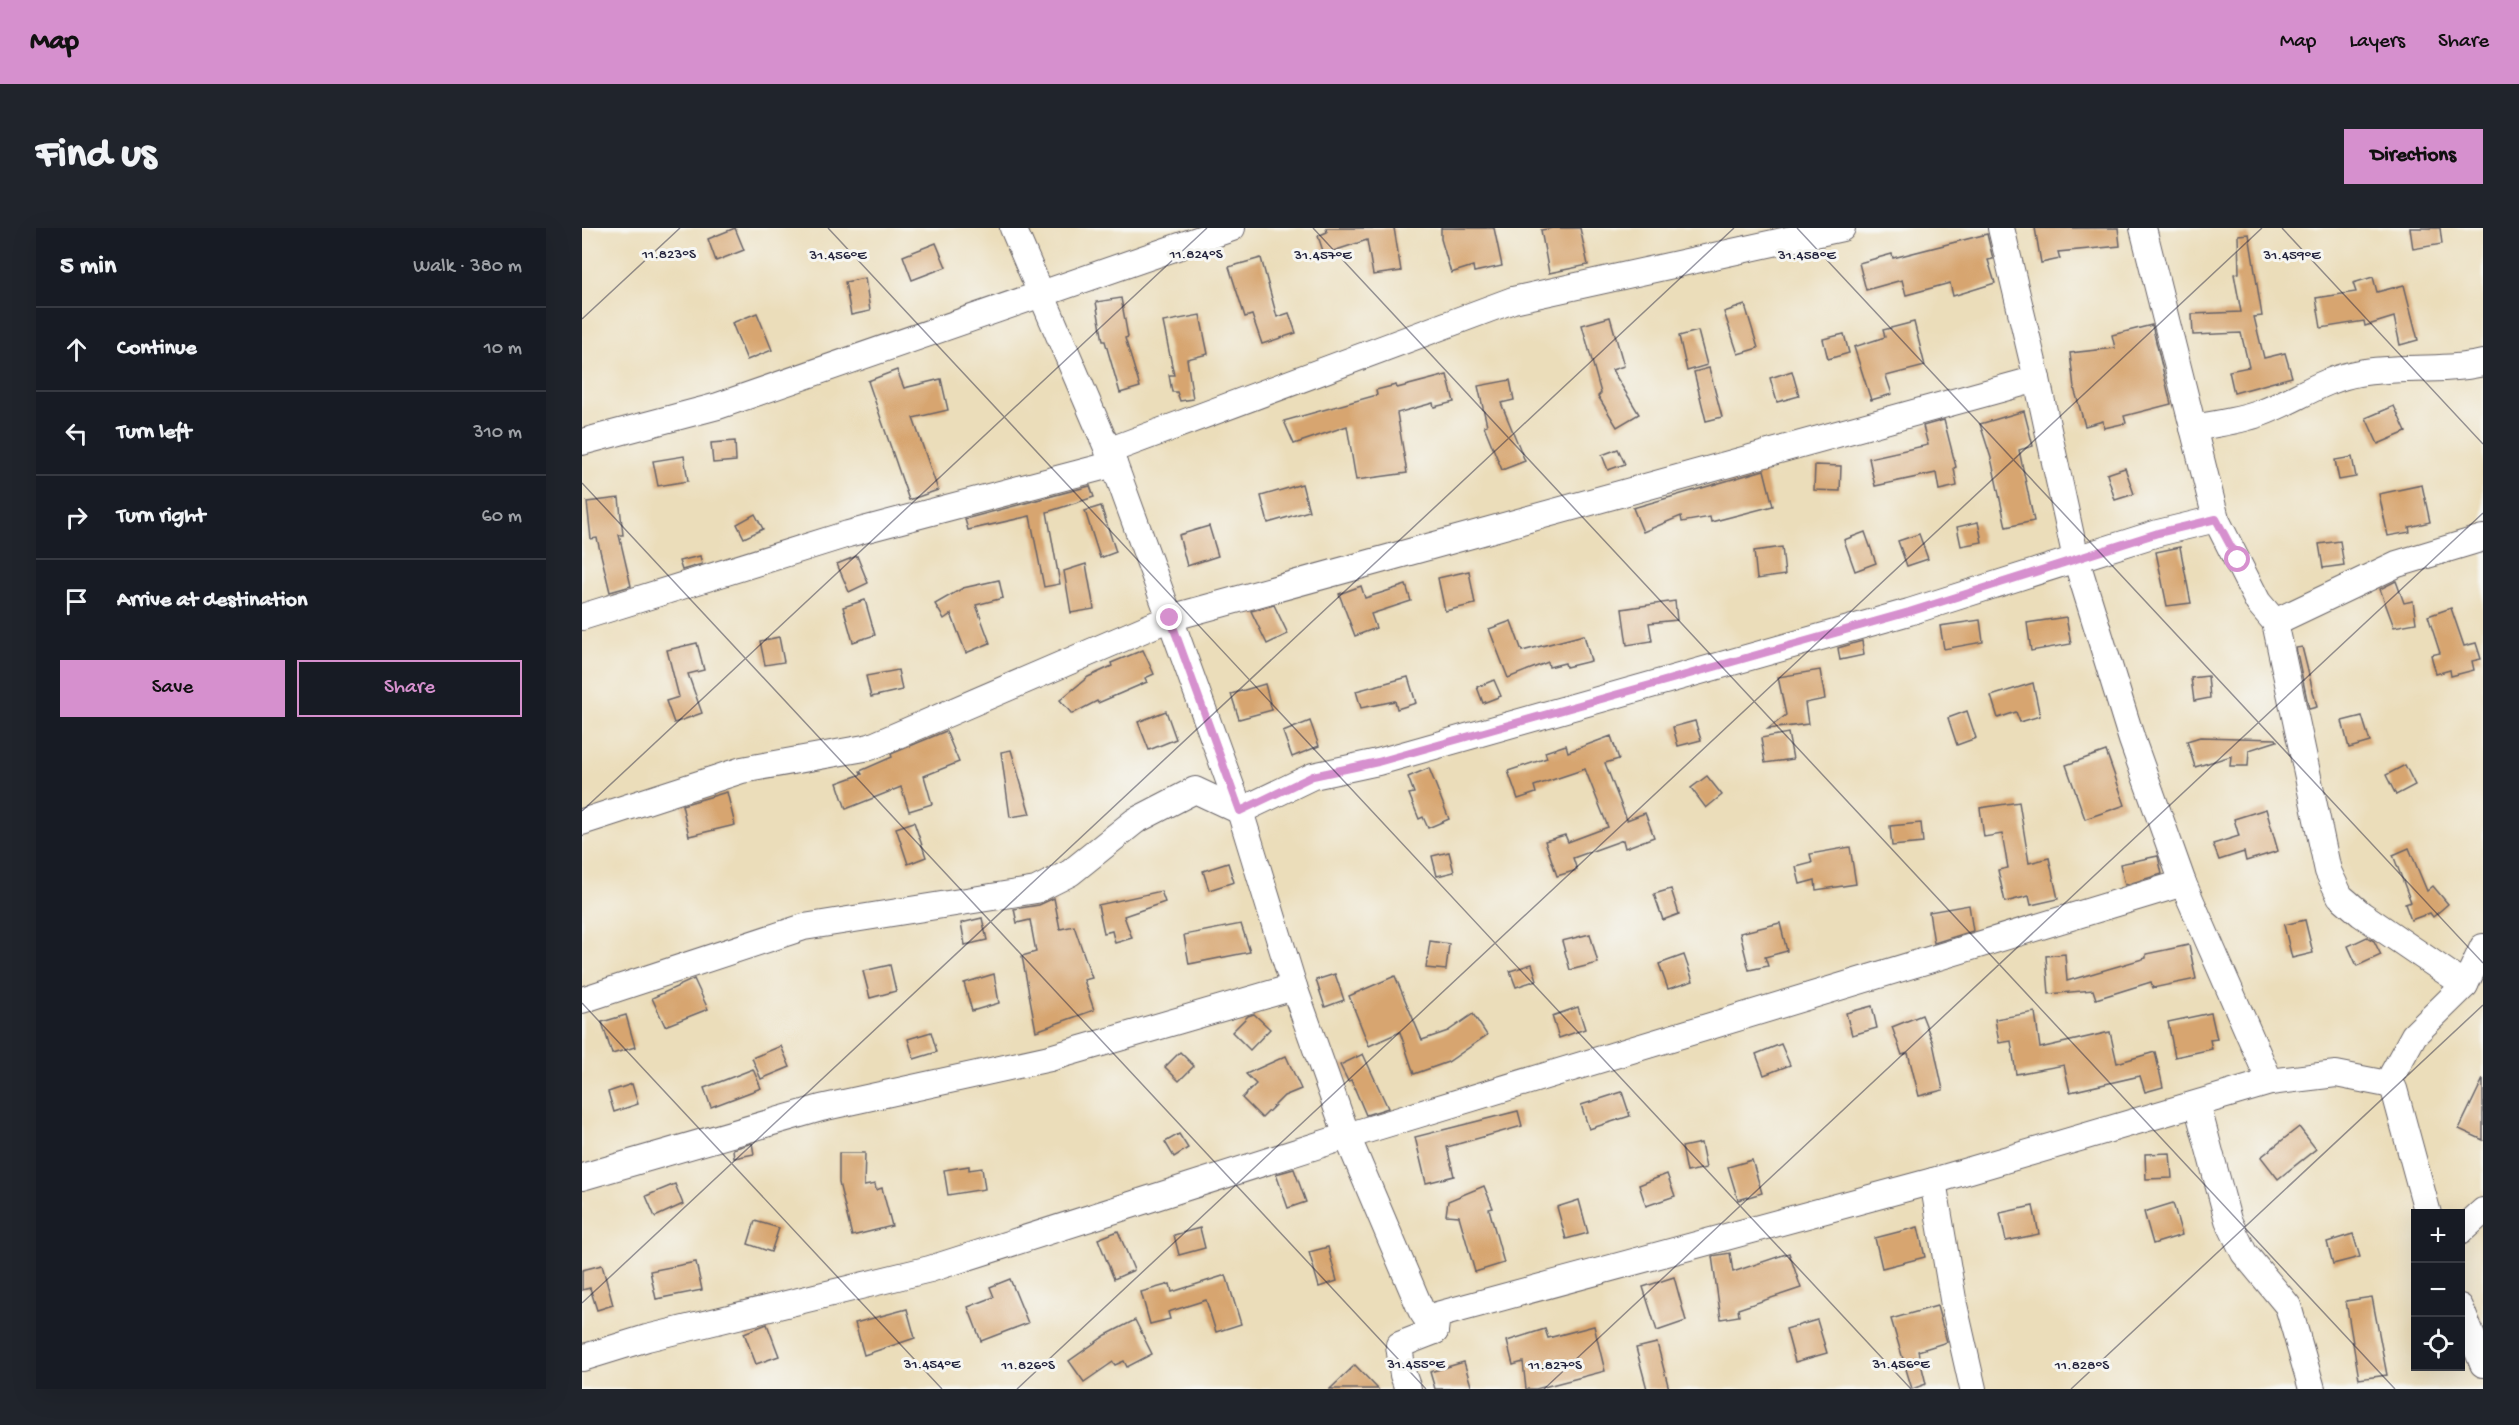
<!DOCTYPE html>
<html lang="en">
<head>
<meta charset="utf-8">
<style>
	body { margin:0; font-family:"Gochi Hand",sans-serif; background:#20242c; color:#f1f3f6 }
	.controls { position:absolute; right:18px; bottom:18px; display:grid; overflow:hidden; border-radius:0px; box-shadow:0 6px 24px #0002 }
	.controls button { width:54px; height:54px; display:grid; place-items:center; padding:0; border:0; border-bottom:2px solid #363941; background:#171b24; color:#f1f3f6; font:30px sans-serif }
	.stop { position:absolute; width:18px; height:18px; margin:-14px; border:4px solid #d690ce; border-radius:50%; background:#fff }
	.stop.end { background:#d690ce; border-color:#fff; box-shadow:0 2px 6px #0008 }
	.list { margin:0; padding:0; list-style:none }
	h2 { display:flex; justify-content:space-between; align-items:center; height:78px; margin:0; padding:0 24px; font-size:26px }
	h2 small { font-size:20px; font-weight:400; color:#9ea1a6 }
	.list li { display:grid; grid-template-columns:39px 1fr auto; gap:18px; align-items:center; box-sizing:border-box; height:84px; padding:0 24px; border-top:2px solid #363941 }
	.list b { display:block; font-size:22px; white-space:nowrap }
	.list em { font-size:20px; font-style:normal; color:#9ea1a6 }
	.actions { display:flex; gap:12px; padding:18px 24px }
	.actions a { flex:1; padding:14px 0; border:2px solid #d690ce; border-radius:0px; text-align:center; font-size:21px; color:#d690ce }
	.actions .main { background:#d690ce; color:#111 }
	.icon { flex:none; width:33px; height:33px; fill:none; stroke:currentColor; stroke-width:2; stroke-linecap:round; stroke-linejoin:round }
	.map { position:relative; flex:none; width:1901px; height:1161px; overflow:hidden; border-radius:0px }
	header { display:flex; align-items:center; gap:36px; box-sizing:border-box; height:84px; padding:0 30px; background:#d690ce; color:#111 }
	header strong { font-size:28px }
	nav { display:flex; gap:33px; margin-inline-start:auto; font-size:21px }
	.intro { display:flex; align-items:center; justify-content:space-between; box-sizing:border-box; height:144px; padding:0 36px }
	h1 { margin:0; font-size:42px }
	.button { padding:15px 27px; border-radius:0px; background:#d690ce; color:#111; font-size:21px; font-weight:700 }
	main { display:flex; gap:36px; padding:0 36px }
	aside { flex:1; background:#171b24; border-radius:0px; box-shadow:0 6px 24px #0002 }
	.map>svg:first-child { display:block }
	.building { fill:#d7a570 }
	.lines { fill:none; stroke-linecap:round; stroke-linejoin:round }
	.street-casing { stroke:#686367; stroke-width:28 }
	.street { stroke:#fff; stroke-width:26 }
	.route { stroke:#d690ce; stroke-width:8 }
	.ticks { fill:none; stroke:#22223b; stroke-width:1.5; stroke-opacity:0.45 }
	.ticks-label { font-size:15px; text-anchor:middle; fill:#22223b; stroke:#f6f6f2; stroke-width:6; stroke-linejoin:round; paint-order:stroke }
</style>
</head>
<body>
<header>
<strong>Map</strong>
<nav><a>Map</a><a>Layers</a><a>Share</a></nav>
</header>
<div class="intro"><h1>Find us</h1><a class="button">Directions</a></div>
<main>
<aside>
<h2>5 min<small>Walk · 380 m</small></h2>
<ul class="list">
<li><svg class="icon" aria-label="ahead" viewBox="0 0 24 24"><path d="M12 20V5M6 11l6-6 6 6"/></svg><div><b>Continue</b></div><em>10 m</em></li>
<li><svg class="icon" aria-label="left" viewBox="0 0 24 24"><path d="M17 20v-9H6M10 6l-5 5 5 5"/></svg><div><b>Turn left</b></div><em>310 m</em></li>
<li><svg class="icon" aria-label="right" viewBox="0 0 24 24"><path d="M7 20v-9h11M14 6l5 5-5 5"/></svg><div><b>Turn right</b></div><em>60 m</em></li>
<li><svg class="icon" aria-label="arrive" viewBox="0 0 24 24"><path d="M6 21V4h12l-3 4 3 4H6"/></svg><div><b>Arrive at destination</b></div></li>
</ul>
<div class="actions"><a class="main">Save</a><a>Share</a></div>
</aside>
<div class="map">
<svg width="1901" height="1161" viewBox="0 0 1901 1161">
	<rect width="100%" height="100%" fill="#f6f6f2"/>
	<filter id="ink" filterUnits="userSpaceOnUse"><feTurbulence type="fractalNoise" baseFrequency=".0167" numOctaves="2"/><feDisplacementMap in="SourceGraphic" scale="12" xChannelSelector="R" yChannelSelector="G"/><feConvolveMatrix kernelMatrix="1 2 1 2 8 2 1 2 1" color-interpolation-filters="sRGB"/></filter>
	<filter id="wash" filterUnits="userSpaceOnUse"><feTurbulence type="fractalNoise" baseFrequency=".008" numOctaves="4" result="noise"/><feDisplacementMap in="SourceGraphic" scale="24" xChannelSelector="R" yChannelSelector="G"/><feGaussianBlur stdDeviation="1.35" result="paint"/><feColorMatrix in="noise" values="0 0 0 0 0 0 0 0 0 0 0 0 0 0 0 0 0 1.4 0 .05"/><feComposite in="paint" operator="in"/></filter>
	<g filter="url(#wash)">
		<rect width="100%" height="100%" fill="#ebddba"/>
		<g id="blocks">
			<g class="building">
				<polygon points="153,0 162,22 134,33 126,11"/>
				<polygon points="744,0 812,0 819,43 791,47 785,12 742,26 736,8 745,4"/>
				<polygon points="859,0 912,0 920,38 892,44 891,38 869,45 859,11"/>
				<polygon points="971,0 998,0 1006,37 967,45 959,2"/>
				<polygon points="1453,0 1536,0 1538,18 1476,24 1478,31 1459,35"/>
				<polygon points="1828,0 1858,0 1860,16 1831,21"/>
				<polygon points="1405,6 1411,31 1406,32 1413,55 1371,68 1368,55 1324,67 1320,52 1284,62 1277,35 1310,26 1311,30"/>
				<polygon points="1667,6 1680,88 1672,89 1682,130 1703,125 1710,149 1652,165 1647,143 1667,139 1659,105 1611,107 1610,86 1659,84 1652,46 1657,45 1656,7"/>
				<polygon points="354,15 364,39 330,52 321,28"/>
				<polygon points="679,30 695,89 707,85 714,105 680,116 670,87 663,89 647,39"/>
				<polygon points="1791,49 1795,64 1822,57 1836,112 1818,117 1812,89 1783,98 1782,93 1739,100 1734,70 1774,64 1771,55"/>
				<polygon points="283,50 288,83 269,87 263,54"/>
				<polygon points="539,70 546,109 543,110 558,159 538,165 523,113 521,113 514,74"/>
				<polygon points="1163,77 1176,120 1156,126 1142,84"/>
				<polygon points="175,85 190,122 165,132 150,95"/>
				<polygon points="618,87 626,126 605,131 611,171 598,173 595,164 590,164 587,147 592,147 581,94"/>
				<polygon points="1028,89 1042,138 1030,142 1057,186 1035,199 1016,168 1019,165 1000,97"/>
				<polygon points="1332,94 1343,138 1304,148 1310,166 1289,172 1272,119 1303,109 1301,102"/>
				<polygon points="1570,97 1589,176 1542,188 1544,195 1522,200 1521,193 1503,198 1492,160 1488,125 1533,120 1530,107"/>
				<polygon points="1116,103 1125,137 1105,143 1097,108"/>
				<polygon points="1262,106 1267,125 1246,131 1241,111"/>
				<polygon points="1127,140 1140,189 1124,193 1112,144"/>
				<polygon points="315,142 322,160 359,151 366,182 331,190 356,262 327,272 286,153"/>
				<polygon points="1210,143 1217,168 1195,174 1188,150"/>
				<polygon points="865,147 872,174 852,179 851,175 815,185 825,245 774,252 765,198 712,216 702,193 795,167 794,162 814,157 815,160"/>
				<polygon points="928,152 932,172 919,175 943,233 920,242 902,198 905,197 896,158"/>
				<polygon points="1812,178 1824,204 1796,216 1784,190"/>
				<polygon points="1442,183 1451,218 1437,222 1452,293 1424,299 1409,230 1398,196"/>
				<polygon points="1362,192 1374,239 1372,240 1375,258 1357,262 1354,245 1293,258 1287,230 1346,217 1341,198"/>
				<polygon points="153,213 154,233 131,235 129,215"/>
				<polygon points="1036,221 1043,236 1026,242 1020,227"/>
				<polygon points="102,228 106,253 76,258 71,233"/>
				<polygon points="1770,229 1774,249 1757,252 1753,232"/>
				<polygon points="1233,237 1259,238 1258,263 1232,262"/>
				<polygon points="1543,240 1552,266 1533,272 1525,246"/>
				<polygon points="1182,242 1191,278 1129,294 1128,289 1100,294 1099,288 1061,304 1051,280"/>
				<polygon points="720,256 727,283 686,295 679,268"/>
				<polygon points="1840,257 1848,294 1827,299 1828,304 1806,308 1797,266"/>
				<polygon points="508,258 512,269 465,284 478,356 462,359 448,288 386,302 383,291"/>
				<polygon points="37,270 41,307 37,307 49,358 28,364 15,310 9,311 5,274"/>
				<polygon points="519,278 534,324 518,330 503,283"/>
				<polygon points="173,286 181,301 162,310 155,296"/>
				<polygon points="1396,294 1400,314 1379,318 1375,299"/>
				<polygon points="627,298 636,328 605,338 597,307"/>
				<polygon points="1283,304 1294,335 1273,343 1262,312"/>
				<polygon points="1337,306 1346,331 1325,338 1316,313"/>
				<polygon points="1758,313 1762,337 1741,340 1737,316"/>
				<polygon points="1200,319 1203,347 1175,351 1172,323"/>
				<polygon points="1598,319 1609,375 1585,378 1574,324"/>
				<polygon points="118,328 120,336 100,342 97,333"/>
				<polygon points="275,328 286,355 267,364 255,336"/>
				<polygon points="504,336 512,381 489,385 482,343"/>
				<polygon points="887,343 893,376 863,383 856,350"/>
				<polygon points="417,352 421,370 394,377 408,415 384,425 369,386 362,391 353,376 381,360"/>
				<polygon points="1814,353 1822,375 1831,373 1834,395 1812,399 1798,361"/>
				<polygon points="824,357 829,373 789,386 794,400 773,408 757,366 779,358 783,370"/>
				<polygon points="283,372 293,407 271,414 261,379"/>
				<polygon points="1093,373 1095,392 1067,395 1070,413 1045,417 1040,381"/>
				<polygon points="692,377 706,406 685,416 669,383"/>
				<polygon points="1869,380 1882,418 1894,415 1899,431 1890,433 1892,442 1869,448 1868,442 1854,446 1849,427 1858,425 1846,388"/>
				<polygon points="1484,389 1489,416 1449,423 1445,395"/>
				<polygon points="1398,392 1401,414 1362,421 1358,398"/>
				<polygon points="929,393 940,423 1002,407 1009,433 984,439 983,435 967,439 966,434 926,450 907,401"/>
				<polygon points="197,409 202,434 183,437 178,413"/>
				<polygon points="1280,413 1282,427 1258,432 1256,420"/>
				<polygon points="115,415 122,442 106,446 120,485 92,495 84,473 97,469 85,422"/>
				<polygon points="1720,419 1735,479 1727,481 1714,420"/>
				<polygon points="561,422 572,446 563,450 565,454 516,475 515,473 490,486 478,472 506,449 530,438 529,435"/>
				<polygon points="316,442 320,462 289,469 284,448"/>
				<polygon points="1238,442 1243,471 1223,475 1226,496 1186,501 1204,487 1196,449"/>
				<polygon points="1626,448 1628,470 1612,473 1609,450"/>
				<polygon points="826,449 834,475 815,481 813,473 779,480 774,463"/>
				<polygon points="912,452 919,468 901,475 895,459"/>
				<polygon points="1451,455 1458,488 1438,494 1434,484 1416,490 1409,468"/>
				<polygon points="683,456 690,482 657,491 649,466"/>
				<polygon points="584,483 594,511 567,522 556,494"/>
				<polygon points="1385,483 1394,510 1375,517 1366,490"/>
				<polygon points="1780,488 1788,514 1767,520 1760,493"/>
				<polygon points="728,493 737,518 710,529 701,504"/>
				<polygon points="1113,493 1119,512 1096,518 1091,499"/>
				<polygon points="364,503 377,534 342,548 350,576 327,583 319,559 264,581 255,555 280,546 278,543 310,529 309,526"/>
				<polygon points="1206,505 1211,531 1183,535 1179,510"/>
				<polygon points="1029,508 1037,531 1023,535 1045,592 1063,585 1072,609 1043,620 1041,612 991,630 995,642 975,648 963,613 983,607 986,614 1026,599 1003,541 952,558 954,565 936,571 926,543 965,530 963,524 984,517 986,524"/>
				<polygon points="1618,509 1694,511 1695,513 1667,522 1666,538 1648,538 1649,528 1613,539 1605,513"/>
				<polygon points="429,522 448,586 428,589 419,524"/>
				<polygon points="1524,523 1543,577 1503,591 1484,537"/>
				<polygon points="1823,537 1833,557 1814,567 1804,547"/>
				<polygon points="847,540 867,591 846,600 841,589 837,591 827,566 832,565 826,549"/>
				<polygon points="1125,548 1140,567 1124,580 1109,560"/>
				<polygon points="145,564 153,597 107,608 100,577"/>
				<polygon points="1437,574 1447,635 1467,630 1476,671 1449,677 1447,668 1423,674 1416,642 1426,640 1420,606 1402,609 1398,580"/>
				<polygon points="1684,581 1696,623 1664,633 1662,624 1637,632 1631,616 1657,608 1652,591"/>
				<polygon points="332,594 344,629 326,636 314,600"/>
				<polygon points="1339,595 1341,615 1310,618 1308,598"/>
				<polygon points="1268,619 1274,656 1234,662 1233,652 1218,656 1214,639 1230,635 1228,626"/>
				<polygon points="1827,620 1845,663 1851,658 1866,676 1851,689 1848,685 1829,692 1823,676 1829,674 1811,627"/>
				<polygon points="867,624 872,644 855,648 850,628"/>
				<polygon points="1576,628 1580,646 1543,657 1538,636"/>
				<polygon points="646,635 652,654 627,662 621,643"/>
				<polygon points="1089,661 1097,686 1081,692 1072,666"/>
				<polygon points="579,663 583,674 542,688 550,710 533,715 530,703 522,705 516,677"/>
				<polygon points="472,670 478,701 492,698 510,750 502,752 512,782 454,803 440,728 454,724 448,692 435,695 432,681 457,677"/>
				<polygon points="1387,677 1391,703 1352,715 1347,684"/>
				<polygon points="400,690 405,712 383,717 379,695"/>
				<polygon points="1723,692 1731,725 1710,730 1702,697"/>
				<polygon points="1198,695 1205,723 1183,729 1186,738 1167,742 1158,705"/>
				<polygon points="659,696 668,724 607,736 602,707"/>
				<polygon points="1008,706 1016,735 988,742 980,713"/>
				<polygon points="1785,709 1792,713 1799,727 1775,738 1766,718"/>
				<polygon points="848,713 867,716 864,742 844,740"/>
				<polygon points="1607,717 1614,751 1571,760 1569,754 1514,771 1511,762 1467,766 1464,728 1483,726 1485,753 1564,730 1564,726"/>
				<polygon points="1102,727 1111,753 1086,761 1077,736"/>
				<polygon points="950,736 955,752 934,759 928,743"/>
				<polygon points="308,737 314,763 288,770 281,743"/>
				<polygon points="412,746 417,775 390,783 382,755"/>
				<polygon points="753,746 762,772 743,779 734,752"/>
				<polygon points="813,748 840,812 866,803 891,786 905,807 866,834 832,846 818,804 787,818 767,768"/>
				<polygon points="112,751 126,781 83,798 70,770"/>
				<polygon points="1290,778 1295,800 1270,807 1264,785"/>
				<polygon points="996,779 1003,801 977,810 970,788"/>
				<polygon points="1453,784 1458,820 1528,804 1535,835 1573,824 1581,859 1563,864 1558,848 1488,864 1482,837 1434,846 1429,813 1417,815 1413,791"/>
				<polygon points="1629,785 1635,811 1628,812 1630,821 1593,829 1586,794"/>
				<polygon points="672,786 688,801 668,822 650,804 666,788"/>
				<polygon points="44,787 53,819 30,826 20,794"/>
				<polygon points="1340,787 1351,815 1361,862 1337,868 1326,825 1320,827 1310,799"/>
				<polygon points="349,804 355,824 332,831 326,811"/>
				<polygon points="1199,816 1208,837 1182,847 1174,826"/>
				<polygon points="199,818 208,839 179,851 170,830"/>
				<polygon points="598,824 612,838 597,853 583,839"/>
				<polygon points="781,826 806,880 784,887 769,852 766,853 758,837"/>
				<polygon points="704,828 719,861 702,868 680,890 660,870 674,856 664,846"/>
				<polygon points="171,841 179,860 129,879 122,860"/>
				<polygon points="1901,851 1901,912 1877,901"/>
				<polygon points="50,856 56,876 32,884 26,864"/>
				<polygon points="1040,864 1048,888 1007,901 999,877"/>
				<polygon points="936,883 940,898 865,919 872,948 844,955 833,909"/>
				<polygon points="1717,899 1734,921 1696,951 1679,929"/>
				<polygon points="597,906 606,920 592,929 583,914"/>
				<polygon points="170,915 172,926 152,930 151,921"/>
				<polygon points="1119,915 1124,940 1105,944 1100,919"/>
				<polygon points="257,925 283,925 282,958 293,956 294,962 300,960 310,998 270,1008 257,955"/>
				<polygon points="1588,925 1590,950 1564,951 1563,926"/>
				<polygon points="1170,932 1180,965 1156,972 1146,939"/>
				<polygon points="387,938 387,942 400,940 403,961 366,967 362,942"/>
				<polygon points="712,941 724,974 706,980 694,946"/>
				<polygon points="1085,946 1093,968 1064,978 1057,957"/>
				<polygon points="93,956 101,976 73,989 64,968"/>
				<polygon points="902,958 911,980 907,981 922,1035 893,1044 877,988 864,987 866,973"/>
				<polygon points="997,972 1006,1005 984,1011 975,979"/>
				<polygon points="1591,975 1600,1007 1571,1016 1562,984"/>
				<polygon points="1451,978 1457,1006 1424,1013 1418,985"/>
				<polygon points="173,993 197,1000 189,1024 166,1016"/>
				<polygon points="1336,999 1343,1029 1300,1040 1293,1010"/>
				<polygon points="618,1000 623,1020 597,1027 592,1007"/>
				<polygon points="536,1003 552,1042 532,1051 516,1011"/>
				<polygon points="1771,1006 1778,1029 1751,1036 1745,1014"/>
				<polygon points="746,1019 755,1053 737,1059 727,1024"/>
				<polygon points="1148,1025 1151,1044 1207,1025 1219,1060 1156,1081 1157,1088 1139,1091 1130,1028"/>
				<polygon points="114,1034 120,1062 74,1071 68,1043"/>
				<polygon points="20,1037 31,1077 15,1082 8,1060 0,1062 0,1042"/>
				<polygon points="644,1047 659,1096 634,1104 624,1072 586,1084 588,1091 568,1096 559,1064 588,1056 590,1064"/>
				<polygon points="1092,1049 1104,1093 1075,1103 1061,1059"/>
				<polygon points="428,1051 446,1095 399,1113 386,1079 412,1069 408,1059"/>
				<polygon points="1790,1069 1805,1147 1777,1151 1764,1073"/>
				<polygon points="1355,1078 1365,1114 1336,1123 1344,1156 1330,1161 1309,1091"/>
				<polygon points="325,1081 333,1110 282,1127 273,1095"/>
				<polygon points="553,1092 570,1126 545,1139 542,1133 533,1137 531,1134 502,1154 487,1133 524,1107"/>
				<polygon points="1235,1092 1245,1125 1213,1134 1204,1101"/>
				<polygon points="185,1096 197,1128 174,1136 162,1105"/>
				<polygon points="1012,1098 1023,1143 954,1161 944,1161 941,1134 931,1137 925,1113 963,1101 966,1110"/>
				<polygon points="1075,1115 1087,1161 1065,1161 1054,1120"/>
				<polygon points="882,1134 890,1161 853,1161 848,1144"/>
				<polygon points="773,1137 796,1161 748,1161"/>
			</g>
		</g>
	</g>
	<g filter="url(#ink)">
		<use href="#blocks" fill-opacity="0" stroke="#686367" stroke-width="1.5"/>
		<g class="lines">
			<defs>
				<g id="street">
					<polyline points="431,0 532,236 658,583 712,759 765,908 839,1082 853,1103"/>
					<polyline points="1419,0 1455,151 1494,331 1550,512 1601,655 1688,854"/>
					<polyline points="1561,0 1634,291 1676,374 1693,394 1746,643 1758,668 1779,686 1883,757"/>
					<path d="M 1611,200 C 1633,196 1658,193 1679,185 C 1712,173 1741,151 1777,145 C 1818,138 1861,144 1901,135"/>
					<polyline points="0,214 136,178 650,0"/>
					<polyline points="526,223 931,72 1260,0"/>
					<polyline points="0,389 266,306 532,236"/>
					<polyline points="1693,394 1815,336 1901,310"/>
					<polyline points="0,594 160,542 288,519 588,390 1455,151"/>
					<polyline points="0,772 222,699 454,662 488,645 553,593 613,562 658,583 731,548 796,534 1327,384 1576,305 1634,291"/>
					<polyline points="1805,856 1832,807 1883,757 1901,719"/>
					<polyline points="1615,876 1646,992 1662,1025 1706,1078 1730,1161"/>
					<polyline points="0,949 239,880 468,830 712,759"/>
					<polyline points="1351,953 1372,1077 1391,1161"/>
					<polyline points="1878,1004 1901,983"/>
					<polyline points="1878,1079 1901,1136"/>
					<polyline points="853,1103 855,1087 1351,953 1688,854 1754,846 1805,856 1812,861 1846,986"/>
					<polyline points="0,1130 65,1110 348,1041 765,908 1601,655"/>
					<polyline points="826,1161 821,1147 817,1117 853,1103"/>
				</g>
			</defs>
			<use href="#street" class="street-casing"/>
			<use href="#street" class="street"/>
		</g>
	</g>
	<g class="lines" filter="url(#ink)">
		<polyline class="route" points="588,390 658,583 731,548 796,534 1327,384 1576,305 1634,291 1656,332"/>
	</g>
	<path class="ticks" d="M 246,0 L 1329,1161M 731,0 L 1813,1161M 1215,0 L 1901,735M 1700,0 L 1901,216M 0,91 L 98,0M 0,255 L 844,1161M 0,583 L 625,0M 0,775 L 360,1161M 0,1075 L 1152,0M 435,1161 L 1680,0M 962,1161 L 1901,285M 1489,1161 L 1901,777"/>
	<g class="ticks-label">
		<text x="87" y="30">11.823°S</text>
		<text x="614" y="30">11.824°S</text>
		<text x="256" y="31">31.456°E</text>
		<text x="741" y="31">31.457°E</text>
		<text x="1225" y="31">31.458°E</text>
		<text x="1710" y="31">31.459°E</text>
		<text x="350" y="1140">31.454°E</text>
		<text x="834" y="1140">31.455°E</text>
		<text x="1319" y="1140">31.456°E</text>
		<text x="446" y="1141">11.826°S</text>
		<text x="973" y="1141">11.827°S</text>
		<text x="1500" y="1141">11.828°S</text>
	</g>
</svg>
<div class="controls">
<button>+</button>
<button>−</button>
<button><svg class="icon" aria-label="locate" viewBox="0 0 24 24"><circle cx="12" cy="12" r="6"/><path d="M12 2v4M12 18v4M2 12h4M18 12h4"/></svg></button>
</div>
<div class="stop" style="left:1656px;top:332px"></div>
<div class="stop end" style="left:588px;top:390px"></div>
</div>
</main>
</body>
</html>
